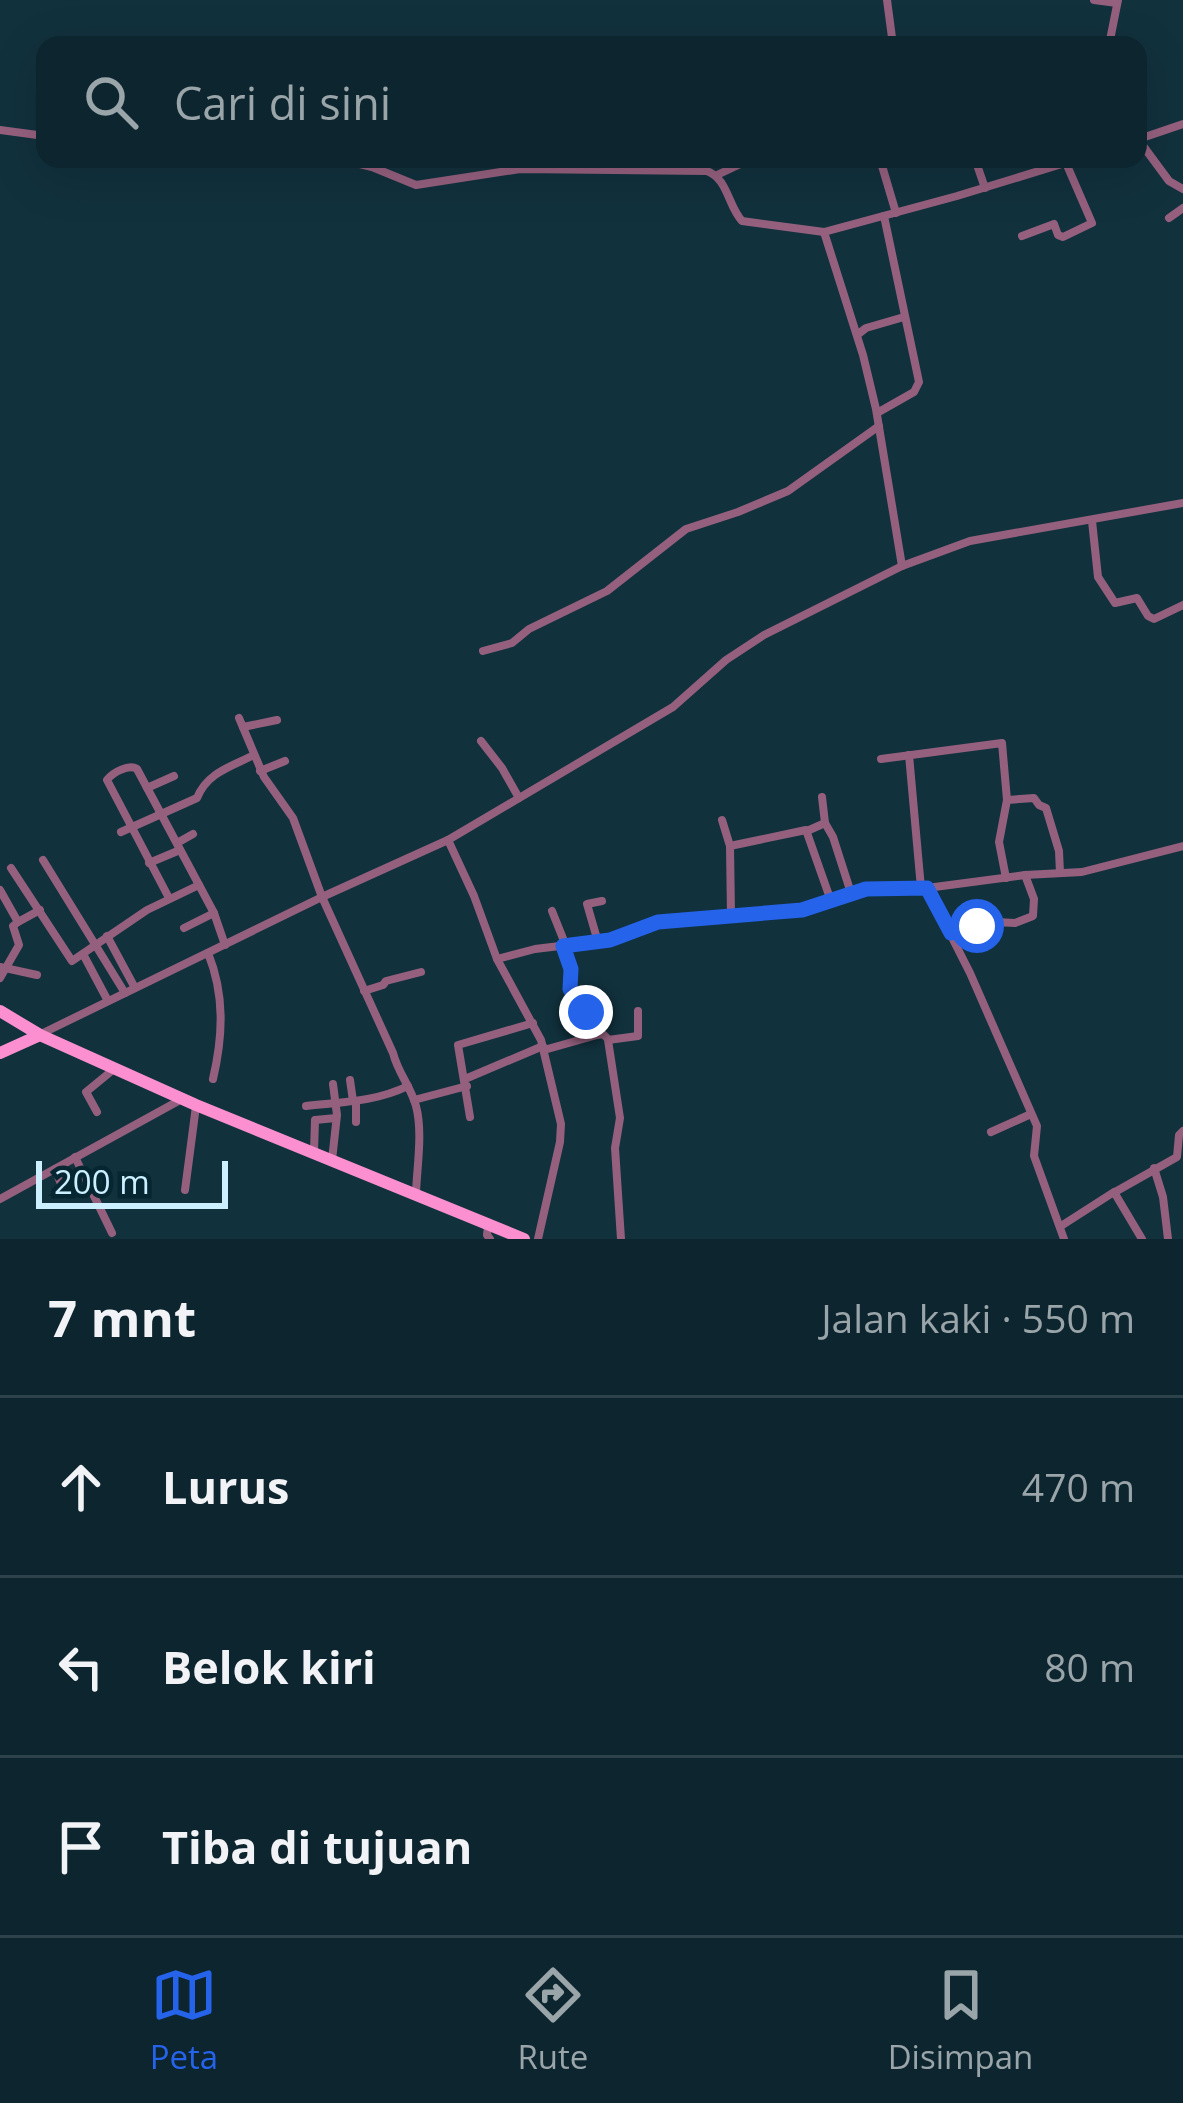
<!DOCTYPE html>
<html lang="id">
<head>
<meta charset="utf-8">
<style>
	body { margin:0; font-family:"Open Sans",sans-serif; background:#162d36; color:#f1f3f6 }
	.scale { position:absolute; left:36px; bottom:30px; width:192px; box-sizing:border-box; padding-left:12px; border:6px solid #ccf0ff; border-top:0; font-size:33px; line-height:42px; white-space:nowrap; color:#ccf0ff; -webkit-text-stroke:9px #062732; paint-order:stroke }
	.stop { position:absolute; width:36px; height:36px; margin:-27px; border:9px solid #2563eb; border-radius:50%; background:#fff }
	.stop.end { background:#2563eb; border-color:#fff; box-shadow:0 3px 12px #0008 }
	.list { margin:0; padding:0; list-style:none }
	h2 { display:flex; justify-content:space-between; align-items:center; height:156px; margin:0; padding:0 48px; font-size:51px }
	h2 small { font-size:39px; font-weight:400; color:#9aa5aa }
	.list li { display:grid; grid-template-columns:78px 1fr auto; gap:36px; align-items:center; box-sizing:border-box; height:180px; padding:0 48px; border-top:3px solid #2d424a }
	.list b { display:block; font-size:45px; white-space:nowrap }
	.list em { font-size:39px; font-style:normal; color:#9aa5aa }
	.icon { flex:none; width:66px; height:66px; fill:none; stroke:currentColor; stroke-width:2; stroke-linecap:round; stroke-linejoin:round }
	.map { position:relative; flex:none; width:1183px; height:1239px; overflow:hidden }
	.search { position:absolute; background:#0d252e; box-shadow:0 12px 48px #0002; left:36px; right:36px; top:36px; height:132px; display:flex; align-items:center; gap:30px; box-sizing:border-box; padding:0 42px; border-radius:24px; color:#9aa5aa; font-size:45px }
	.sheet { height:696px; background:#0d252e }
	nav { display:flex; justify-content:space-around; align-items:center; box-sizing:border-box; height:168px; border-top:3px solid #2d424a; background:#0d252e; font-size:33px; color:#9aa5aa }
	nav a { display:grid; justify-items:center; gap:6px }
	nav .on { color:#2563eb }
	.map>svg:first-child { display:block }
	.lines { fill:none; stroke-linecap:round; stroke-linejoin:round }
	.street { stroke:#95607e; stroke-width:8 }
	.primary { stroke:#fc8fcf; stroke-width:12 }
	.route { stroke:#2563eb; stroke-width:15 }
</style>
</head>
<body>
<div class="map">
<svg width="1183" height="1239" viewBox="0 0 1183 1239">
	<rect width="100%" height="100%" fill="#11313d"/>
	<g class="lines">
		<g class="street">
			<polyline points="887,0 893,45"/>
			<polyline points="1094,0 1117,3"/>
			<polyline points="932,44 932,45"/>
			<polyline points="1109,45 1118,0"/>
			<polyline points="0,130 45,136"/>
			<polyline points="1138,139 1169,181 1183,189"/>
			<polyline points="1139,139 1183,124"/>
			<path d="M 240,159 L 348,161 L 372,167 L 416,185 L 520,169 L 707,171 C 728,179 728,206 742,221 L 824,232 L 863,355 L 876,409 L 902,566"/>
			<polyline points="880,159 896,213"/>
			<polyline points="975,159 985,188"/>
			<polyline points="717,175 751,159"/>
			<polyline points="1169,218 1183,208"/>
			<polyline points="824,232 957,196 1078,159"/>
			<polyline points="1022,236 1054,224 1058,235 1063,237 1092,223 1066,163"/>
			<polyline points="857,335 866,328 904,317"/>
			<polyline points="877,413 914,392 919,382 884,216"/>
			<polyline points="1092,521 1098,577 1115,603 1137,598 1148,616 1154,619 1183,605"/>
			<polyline points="483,651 512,643 529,629 607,591 686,529 738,512 788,491 879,426"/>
			<path d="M 239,718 L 264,777 L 293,818 L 322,897 L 393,1053 C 398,1073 411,1087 416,1106 C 423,1132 417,1166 416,1193"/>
			<polyline points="243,727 277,720"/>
			<polyline points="481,741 502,768 519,798"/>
			<polyline points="909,755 921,888"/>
			<polyline points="881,759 1002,743 1007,800 999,842 1006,878"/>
			<polyline points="260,771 285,761"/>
			<polyline points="147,788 174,776"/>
			<polyline points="1007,800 1034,798 1039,805 1046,808 1059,851 1060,873"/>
			<polyline points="722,820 730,846"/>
			<polyline points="825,823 833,837 851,893"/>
			<polyline points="807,831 825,823 822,797"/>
			<path d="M 121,832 L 197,798 C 207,773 230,767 254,755"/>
			<polyline points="448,840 474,896 497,959"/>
			<polyline points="177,843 193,834"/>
			<polyline points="43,860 125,993"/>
			<polyline points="149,863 180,850"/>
			<polyline points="11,868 72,961 147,910 199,885"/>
			<polyline points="927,888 970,973 1037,1126 1034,1156 1064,1239"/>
			<polyline points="0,890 18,922 13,926 19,945 0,978"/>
			<path d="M 169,898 L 107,780 C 113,772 129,764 137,769 L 214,913 L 225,945"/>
			<polyline points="552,911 566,946"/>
			<polyline points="731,915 730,846 806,830 831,901"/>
			<polyline points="18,922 40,910"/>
			<polyline points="184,928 214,913"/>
			<polyline points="951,933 986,923 994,918 995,922 1015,923 1033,916 1034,899 1025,875"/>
			<polyline points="107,936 135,988"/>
			<polyline points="598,942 587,904 602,901"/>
			<polyline points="563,946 571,973 570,989 588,1018 591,1036"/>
			<path d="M 208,953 C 225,995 223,1036 213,1079"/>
			<polyline points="83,954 108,1001"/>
			<polyline points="0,967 37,975"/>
			<polyline points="364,991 383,985 386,981 421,972"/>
			<polyline points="41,1034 322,897 448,840 673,707 726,660 764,635 902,566 970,541 1183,503"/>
			<polyline points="544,1050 597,1035 603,1034 609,1040"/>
			<polyline points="465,1079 543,1046"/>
			<polyline points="350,1080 353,1101"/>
			<polyline points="414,1100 467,1086"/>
			<polyline points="356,1102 356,1122"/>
			<path d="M 306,1106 C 342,1102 375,1102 408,1086"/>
			<polyline points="97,1112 86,1092 114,1069"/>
			<polyline points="470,1117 458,1045 533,1023"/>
			<polyline points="991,1132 1031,1114"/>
			<polyline points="314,1152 315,1120 336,1118"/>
			<polyline points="75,1157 112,1233"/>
			<polyline points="332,1160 337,1115 333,1084"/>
			<polyline points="1154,1168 1163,1197 1168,1239"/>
			<polyline points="55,1169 65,1194"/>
			<polyline points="185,1190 196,1106"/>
			<polyline points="1115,1192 1177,1157 1179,1135 1183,1131"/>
			<polyline points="0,1199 182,1099"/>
			<polyline points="488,1226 487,1235 490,1239"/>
			<polyline points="1061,1226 1114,1192 1142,1239"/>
			<polyline points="538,1239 560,1142 561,1124 541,1040 497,959 535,949 610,940 655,923 802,910 851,893 875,887 927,888 1025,875 1082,872 1183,846"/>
			<polyline points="621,1239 615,1148 620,1118 608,1040 638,1036 638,1011"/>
		</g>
		<g class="primary">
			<polyline points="0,1011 40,1035 196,1105 524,1239"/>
			<polyline points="0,1053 40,1035"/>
		</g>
	</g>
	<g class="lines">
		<polyline class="route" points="586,1012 580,1008 570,989 571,969 563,946 610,940 658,922 802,910 866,889 927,888 951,933 977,926"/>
	</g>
</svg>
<div class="scale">200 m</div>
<div class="stop" style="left:977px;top:926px"></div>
<div class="stop end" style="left:586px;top:1012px"></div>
<div class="search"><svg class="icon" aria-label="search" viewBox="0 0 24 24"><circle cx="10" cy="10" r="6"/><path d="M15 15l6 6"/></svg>Cari di sini</div>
</div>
<section class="sheet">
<h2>7 mnt<small>Jalan kaki · 550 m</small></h2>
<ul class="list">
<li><svg class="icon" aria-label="ahead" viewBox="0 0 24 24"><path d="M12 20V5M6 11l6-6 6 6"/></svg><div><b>Lurus</b></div><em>470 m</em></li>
<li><svg class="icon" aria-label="left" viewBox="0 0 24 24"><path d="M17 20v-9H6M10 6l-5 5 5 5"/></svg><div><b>Belok kiri</b></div><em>80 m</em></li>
<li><svg class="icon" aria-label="arrive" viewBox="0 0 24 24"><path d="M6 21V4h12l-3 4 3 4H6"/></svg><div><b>Tiba di tujuan</b></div></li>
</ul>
</section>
<nav>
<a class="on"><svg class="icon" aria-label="map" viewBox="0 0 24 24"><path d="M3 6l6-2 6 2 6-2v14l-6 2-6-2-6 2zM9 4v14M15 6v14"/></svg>Peta</a>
<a><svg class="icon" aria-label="directions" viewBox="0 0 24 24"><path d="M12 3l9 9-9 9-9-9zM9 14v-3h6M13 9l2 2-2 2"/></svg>Rute</a>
<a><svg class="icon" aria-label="saved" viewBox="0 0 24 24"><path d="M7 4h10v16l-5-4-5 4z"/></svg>Disimpan</a>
</nav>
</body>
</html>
